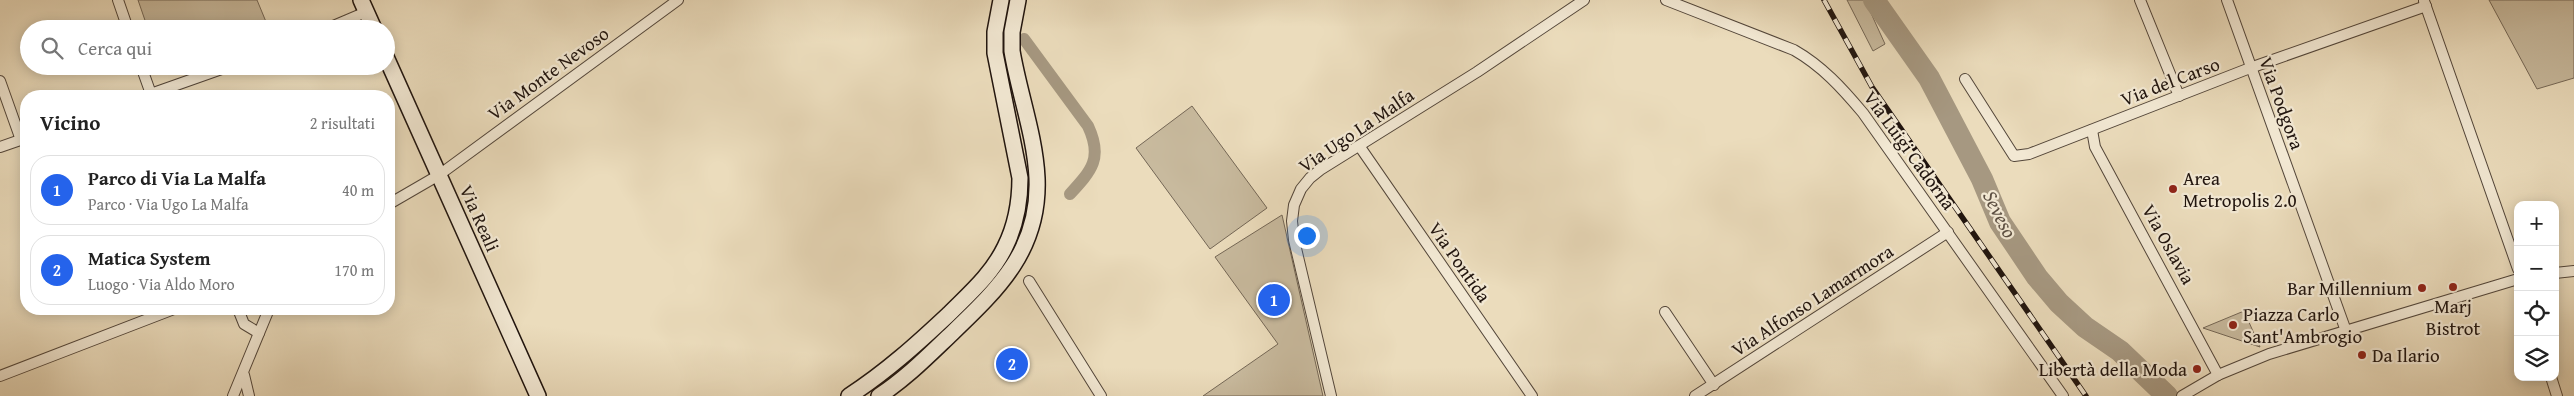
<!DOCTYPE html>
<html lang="it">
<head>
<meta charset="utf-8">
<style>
	body { margin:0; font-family:"Gentium Book Plus",serif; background:#f6f6f6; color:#222 }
	.controls { position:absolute; right:15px; bottom:15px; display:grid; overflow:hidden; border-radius:10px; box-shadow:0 2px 12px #0003 }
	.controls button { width:45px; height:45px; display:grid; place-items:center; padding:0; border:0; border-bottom:1px solid #e0e0e0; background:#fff; color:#222; font:25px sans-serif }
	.you { position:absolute; left:1306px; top:235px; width:18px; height:18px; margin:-12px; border:4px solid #fff; border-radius:50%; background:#1a73e8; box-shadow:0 0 0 8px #1a73e833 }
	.badge { display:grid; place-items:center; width:32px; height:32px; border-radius:50%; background:#2563eb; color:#fff; font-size:16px; font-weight:700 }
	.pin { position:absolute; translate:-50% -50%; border:2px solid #fff; box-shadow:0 1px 5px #0006 }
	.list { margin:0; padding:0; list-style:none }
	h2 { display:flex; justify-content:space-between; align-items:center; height:65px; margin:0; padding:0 20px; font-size:21px }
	h2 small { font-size:16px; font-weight:400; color:#767676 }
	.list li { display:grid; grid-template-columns:32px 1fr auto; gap:15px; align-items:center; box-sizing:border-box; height:70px; margin:0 10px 10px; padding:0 10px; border:1px solid #e0e0e0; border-radius:20px }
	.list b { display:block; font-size:19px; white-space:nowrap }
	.list p { margin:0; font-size:16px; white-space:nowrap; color:#767676 }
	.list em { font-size:16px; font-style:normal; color:#767676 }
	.icon { flex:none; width:28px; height:28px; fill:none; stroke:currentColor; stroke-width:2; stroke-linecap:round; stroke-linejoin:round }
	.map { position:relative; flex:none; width:2574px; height:396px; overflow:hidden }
	.search { position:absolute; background:#fff; box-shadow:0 2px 12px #0003; left:20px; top:20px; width:375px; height:55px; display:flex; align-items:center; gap:12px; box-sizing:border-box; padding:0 18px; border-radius:28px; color:#767676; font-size:19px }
	.panel { position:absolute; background:#fff; box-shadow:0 2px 12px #0003; left:20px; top:90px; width:375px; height:225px; border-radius:20px }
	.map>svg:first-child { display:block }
	.green { fill:#c8ba9e; stroke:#746756 }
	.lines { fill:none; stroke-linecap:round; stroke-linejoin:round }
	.canal { stroke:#a69881; stroke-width:12 }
	.river { stroke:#a69881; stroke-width:22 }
	.minor-casing { stroke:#53463a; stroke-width:12 }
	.secondary-casing { stroke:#20140e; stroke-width:18 }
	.minor { stroke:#f2e8d3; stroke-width:10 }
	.secondary { stroke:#f2e8d3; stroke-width:15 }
	.rail-casing { stroke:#20140e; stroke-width:5.5 }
	.rail { stroke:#f2e8d3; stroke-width:4; stroke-dasharray:11; stroke-linecap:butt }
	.poi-dot { fill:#8f2418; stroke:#f2e8d3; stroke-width:2 }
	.labels { text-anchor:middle; stroke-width:4.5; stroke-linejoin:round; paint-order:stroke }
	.street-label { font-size:19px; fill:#20140e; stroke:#f2e8d3 }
	.poi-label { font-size:19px; fill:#20140e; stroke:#f2e8d3; text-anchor:start }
	.water-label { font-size:20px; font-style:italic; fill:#5c4f42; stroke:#f2e8d3 }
</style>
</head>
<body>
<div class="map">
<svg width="2574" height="396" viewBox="0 0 2574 396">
	<rect width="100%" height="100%" fill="#ebdcbc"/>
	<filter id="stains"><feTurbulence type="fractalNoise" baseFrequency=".004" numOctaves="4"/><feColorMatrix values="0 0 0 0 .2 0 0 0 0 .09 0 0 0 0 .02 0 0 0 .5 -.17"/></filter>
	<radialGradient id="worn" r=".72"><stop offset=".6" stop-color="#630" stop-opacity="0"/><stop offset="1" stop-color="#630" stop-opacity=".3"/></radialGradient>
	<g class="green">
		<polygon points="138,0 257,0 269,29 148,29"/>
		<polygon points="1847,0 1865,0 1885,44 1873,51"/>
		<polygon points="2489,0 2574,0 2574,78 2537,89"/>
		<polygon points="1192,106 1267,208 1210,249 1136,148"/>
		<polygon points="1282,215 1323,396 1203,396 1278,344 1215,257"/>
		<polygon points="2244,311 2260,347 2203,328"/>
	</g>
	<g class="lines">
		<path class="canal" d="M 1024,39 L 1088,126 C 1103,158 1092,170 1070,194"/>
		<polyline class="river" points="1874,0 1929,78 1982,179 2000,222 2037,277 2059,303 2085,327 2120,351 2167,396"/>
		<defs>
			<g id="minor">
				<polyline points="118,0 128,29"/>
				<path d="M 1666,0 L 1794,50 C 1822,66 1842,88 1863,113 L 2063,396"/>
				<polyline points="2140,0 2179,96"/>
				<polyline points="2227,0 2346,331"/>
				<polyline points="2424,1 2518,269"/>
				<polyline points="326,29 366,12"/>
				<polyline points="141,66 151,94"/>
				<polyline points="1965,79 2014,156 2029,154 2250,68 2426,6"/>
				<polyline points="0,81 21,140"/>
				<polyline points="145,96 230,66"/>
				<polyline points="2092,130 2095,147 2218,375"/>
				<polyline points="0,147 26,138"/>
				<polyline points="1360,147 1532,396"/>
				<polyline points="389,204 439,175 678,0"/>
				<polyline points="2555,273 2574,271"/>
				<polyline points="1029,281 1101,396"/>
				<polyline points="238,309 244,324 259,333"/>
				<polyline points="1665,312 1714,385"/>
				<polyline points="244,375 249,396"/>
				<polyline points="0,376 174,309"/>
				<polyline points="2551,377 2557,396"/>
				<polyline points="233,396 269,309"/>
				<polyline points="1331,396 1294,240 1292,221 1294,205 1301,189 1310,178 1320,170 1477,72 1584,0"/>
				<polyline points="1695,396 1948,232"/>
				<polyline points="2182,396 2218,375 2269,354 2518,279"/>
			</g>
			<g id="secondary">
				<polyline points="361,0 374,29"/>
				<polyline points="386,57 538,396"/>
				<path d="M 849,396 C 886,372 917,344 949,314 C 970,293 992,274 1005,247 C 1016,225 1020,203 1020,178 L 995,53 L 995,32 L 1001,0"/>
				<path d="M 879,396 C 905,379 926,358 948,337 C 997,290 1040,251 1037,178 C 1035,135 1019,93 1012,51 L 1012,32 L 1018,0"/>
			</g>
		</defs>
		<use href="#minor" class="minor-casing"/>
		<use href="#secondary" class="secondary-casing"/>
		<use href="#minor" class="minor"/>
		<use href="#secondary" class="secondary"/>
		<defs>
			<polyline id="rail" points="1824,0 1872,87 2086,396"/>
		</defs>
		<use href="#rail" class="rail-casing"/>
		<use href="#rail" class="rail"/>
	</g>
	<g class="poi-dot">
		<circle cx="2173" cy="189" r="5"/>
		<circle cx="2453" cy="287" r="5"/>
		<circle cx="2422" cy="288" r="5"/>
		<circle cx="2233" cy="325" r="5"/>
		<circle cx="2362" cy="355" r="5"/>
		<circle cx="2197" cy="369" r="5"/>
	</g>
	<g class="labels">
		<g class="street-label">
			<text transform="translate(548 73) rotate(-36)" y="7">Via Monte Nevoso</text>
			<text transform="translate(2170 81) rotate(-21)" y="7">Via del Carso</text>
			<text transform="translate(2282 103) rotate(70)" y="7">Via Podgora</text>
			<text transform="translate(1356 130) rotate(-34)" y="7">Via Ugo La Malfa</text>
			<text transform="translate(1910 150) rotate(54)" y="7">Via Luigi Cadorna</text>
			<text transform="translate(480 218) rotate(66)" y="7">Via Reali</text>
			<text transform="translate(2169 244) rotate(61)" y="7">Via Oslavia</text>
			<text transform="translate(1460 262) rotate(55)" y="7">Via Pontida</text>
			<text transform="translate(1812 300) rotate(-33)" y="7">Via Alfonso Lamarmora</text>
		</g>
		<g class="poi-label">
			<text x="2183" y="185">Area<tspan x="2183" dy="22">Metropolis 2.0</tspan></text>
			<text x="2412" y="295" text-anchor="end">Bar Millennium</text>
			<text x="2453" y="313" text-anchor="middle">Marj<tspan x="2453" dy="22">Bistrot</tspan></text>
			<text x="2243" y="321">Piazza Carlo<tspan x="2243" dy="22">Sant'Ambrogio</tspan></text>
			<text x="2372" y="362">Da Ilario</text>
			<text x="2187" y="376" text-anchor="end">Libertà della Moda</text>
		</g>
		<g class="water-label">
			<text transform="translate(2000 214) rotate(63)" y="7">Seveso</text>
		</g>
	</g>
	<rect width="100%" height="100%" filter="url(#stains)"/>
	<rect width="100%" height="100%" fill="url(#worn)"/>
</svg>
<div class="controls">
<button>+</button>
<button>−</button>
<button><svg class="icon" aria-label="locate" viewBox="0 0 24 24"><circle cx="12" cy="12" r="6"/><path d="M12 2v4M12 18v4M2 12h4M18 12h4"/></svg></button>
<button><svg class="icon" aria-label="layers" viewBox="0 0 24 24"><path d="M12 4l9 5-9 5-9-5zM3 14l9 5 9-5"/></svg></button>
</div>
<div class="you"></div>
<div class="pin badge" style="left:1274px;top:300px">1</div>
<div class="pin badge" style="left:1012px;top:364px">2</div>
<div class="search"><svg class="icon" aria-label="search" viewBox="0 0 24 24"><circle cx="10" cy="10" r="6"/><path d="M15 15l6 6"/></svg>Cerca qui</div>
<section class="panel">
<h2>Vicino<small>2 risultati</small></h2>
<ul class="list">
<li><span class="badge">1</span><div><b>Parco di Via La Malfa</b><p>Parco · Via Ugo La Malfa</p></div><em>40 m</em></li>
<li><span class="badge">2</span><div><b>Matica System</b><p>Luogo · Via Aldo Moro</p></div><em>170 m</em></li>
</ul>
</section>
</div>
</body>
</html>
